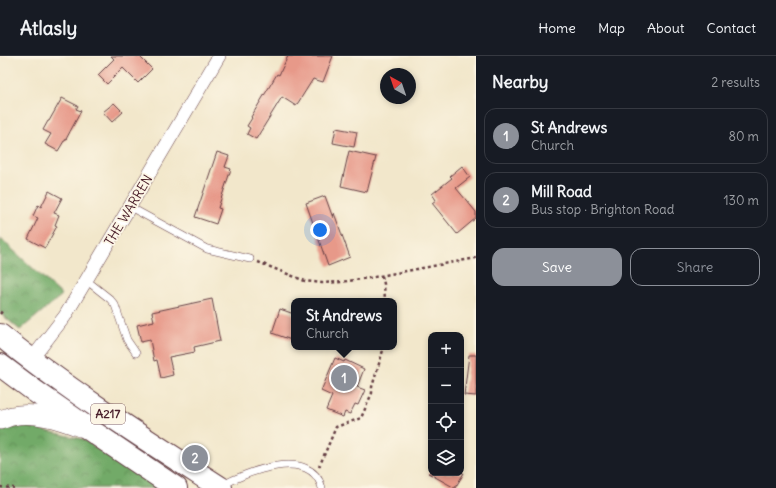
<!DOCTYPE html>
<html lang="en">
<head>
<meta charset="utf-8">
<style>
	body { margin:0; font-family:Delius,sans-serif; background:#242831; color:#f1f3f6 }
	.controls { position:absolute; right:12px; bottom:12px; display:grid; overflow:hidden; border-radius:8px; box-shadow:0 2px 6px #0003 }
	.controls button { width:36px; height:36px; display:grid; place-items:center; padding:0; border:0; border-bottom:1px solid #363941; background:#171b24; color:#f1f3f6; font:20px sans-serif }
	.compass { position:absolute; left:380px; top:12px; width:36px; height:36px; border-radius:50%; background:#171b24; box-shadow:0 2px 6px #0003; rotate:320deg }
	.you { position:absolute; left:320px; top:174px; width:14px; height:14px; margin:-10px; border:3px solid #fff; border-radius:50%; background:#1a73e8; box-shadow:0 0 0 6px #1a73e833 }
	.badge { display:grid; place-items:center; width:26px; height:26px; border-radius:50%; background:#8c9099; color:#fff; font-size:13px; font-weight:700 }
	.pin { position:absolute; translate:-50% -50%; border:2px solid #fff; box-shadow:0 1px 4px #0006 }
	.popup { position:absolute; left:291px; top:242px; width:106px; height:52px; box-sizing:border-box; display:grid; place-content:center; border-radius:8px; background:#171b24; filter:drop-shadow(0 1px 3px #0005); font-size:13px; white-space:nowrap; color:#9ea1a6 }
	.popup b { font-size:15px; color:#f1f3f6 }
	.popup::after { content:''; position:absolute; left:50%; top:100%; margin-left:-8px; border:8px solid transparent; border-top-color:#171b24 }
	.list { margin:0; padding:0; list-style:none }
	h2 { display:flex; justify-content:space-between; align-items:center; height:52px; margin:0; padding:0 16px; font-size:17px }
	h2 small { font-size:13px; font-weight:400; color:#9ea1a6 }
	.list li { display:grid; grid-template-columns:26px 1fr auto; gap:12px; align-items:center; box-sizing:border-box; height:56px; margin:0 8px 8px; padding:0 8px; border:1px solid #363941; border-radius:12px }
	.list b { display:block; font-size:15px; white-space:nowrap }
	.list p { margin:0; font-size:13px; white-space:nowrap; color:#9ea1a6 }
	.list em { font-size:13px; font-style:normal; color:#9ea1a6 }
	.actions { display:flex; gap:8px; padding:12px 16px }
	.actions a { flex:1; padding:9px 0; border:1px solid #8c9099; border-radius:12px; text-align:center; font-size:14px; color:#8c9099 }
	.actions .main { background:#8c9099; color:#fff }
	.icon { flex:none; width:22px; height:22px; fill:none; stroke:currentColor; stroke-width:2; stroke-linecap:round; stroke-linejoin:round }
	.map { position:relative; flex:none; width:476px; height:432px; overflow:hidden }
	header { display:flex; align-items:center; gap:24px; box-sizing:border-box; height:56px; padding:0 20px; background:#171b24; border-bottom:1px solid #363941 }
	header strong { font-size:19px }
	nav { display:flex; gap:22px; margin-inline-start:auto; font-size:14px }
	main { display:flex }
	aside { flex:1; background:#171b24 }
	.map>svg:first-child { display:block }
	.forest { fill:url(#forest-crowns); stroke:#5e644a }
	.building { fill:#e79989 }
	.lines { fill:none; stroke-linecap:round; stroke-linejoin:round }
	.lane-casing { stroke:#633d43; stroke-width:8 }
	.street-casing { stroke:#633d43; stroke-width:14 }
	.secondary-casing { stroke:#633d43; stroke-width:20 }
	.highway-casing { stroke:#633d43; stroke-width:24 }
	.path { stroke:#633d43; stroke-width:2.5; stroke-dasharray:3 3; stroke-linecap:butt }
	.lane { stroke:#fff; stroke-width:7 }
	.street { stroke:#fff; stroke-width:13 }
	.secondary { stroke:#fff; stroke-width:19 }
	.highway { stroke:#fff; stroke-width:22 }
	.labels { text-anchor:middle; stroke-width:3.5; stroke-linejoin:round; paint-order:stroke }
	.shield { fill:#fcf5e5; stroke:#7f5f63; stroke-width:1 }
	.shield-label { font-size:12px; font-weight:bold; fill:#4a1f2b }
	.street-label { font-size:13px; fill:#4a1f2b; stroke:#fcf5e5 }
</style>
</head>
<body>
<header>
<strong>Atlasly</strong>
<nav><a>Home</a><a>Map</a><a>About</a><a>Contact</a></nav>
</header>
<main>
<div class="map">
<svg width="476" height="432" viewBox="0 0 476 432">
	<defs>
		<pattern id="forest-crowns" width="20" height="18" patternUnits="userSpaceOnUse"><rect width="20" height="18" fill="#72aa68"/><path d="M2 6a3 3 0 1 1 6 0M12 15a3 3 0 1 1 6 0" fill="none" stroke="#608a56"/></pattern>
	</defs>
	<rect width="100%" height="100%" fill="#fcf5e5"/>
	<filter id="ink" filterUnits="userSpaceOnUse"><feTurbulence type="fractalNoise" baseFrequency=".025" numOctaves="2"/><feDisplacementMap in="SourceGraphic" scale="8" xChannelSelector="R" yChannelSelector="G"/><feConvolveMatrix kernelMatrix="1 2 1 2 8 2 1 2 1" color-interpolation-filters="sRGB"/></filter>
	<filter id="wash" filterUnits="userSpaceOnUse"><feTurbulence type="fractalNoise" baseFrequency=".012" numOctaves="4" result="noise"/><feDisplacementMap in="SourceGraphic" scale="16" xChannelSelector="R" yChannelSelector="G"/><feGaussianBlur stdDeviation="0.9" result="paint"/><feColorMatrix in="noise" values="0 0 0 0 0 0 0 0 0 0 0 0 0 0 0 0 0 1.4 0 .05"/><feComposite in="paint" operator="in"/></filter>
	<g filter="url(#wash)">
		<rect width="100%" height="100%" fill="#f2e7cb"/>
		<g class="forest">
			<polygon points="0,182 62,239 20,274 0,257"/>
			<polygon points="25,370 83,383 159,432 0,432 0,373"/>
		</g>
		<g id="blocks">
			<g class="building">
				<polygon points="111,0 139,0 152,13 138,27 123,12 107,28 98,19 114,3"/>
				<polygon points="288,0 333,0 323,26 313,23 296,50 282,41 256,83 247,78 250,72 247,70 252,62 251,61 277,18 279,19"/>
				<polygon points="62,42 78,50 76,53 81,55 65,85 64,85 58,95 45,88 51,78 43,74 48,65 49,65"/>
				<polygon points="114,47 123,56 112,66 103,56"/>
				<polygon points="336,72 357,76 354,91 333,87"/>
				<polygon points="349,95 376,101 367,136 341,130"/>
				<polygon points="217,96 229,100 225,111 231,113 218,152 221,153 216,168 195,161"/>
				<polygon points="462,110 470,121 456,132 476,156 476,162 457,178 432,147 436,144 432,138 452,122 450,120"/>
				<polygon points="49,135 62,142 54,157 59,159 55,169 57,170 45,192 28,183 38,162 33,160 38,149 41,151"/>
				<polygon points="325,140 333,162 334,157 350,201 328,210 306,147"/>
				<polygon points="212,243 220,285 194,291 195,296 169,301 173,319 161,322 157,304 154,305 150,284 141,286 137,269 154,265 152,256"/>
				<polygon points="280,253 294,258 294,285 272,277"/>
				<polygon points="469,299 476,299 476,340 464,339"/>
				<polygon points="335,302 344,306 345,304 364,313 357,331 365,334 358,349 355,348 350,358 345,356 343,361 326,354 332,340 321,335"/>
				<polygon points="428,417 464,417 455,432"/>
			</g>
		</g>
	</g>
	<g filter="url(#ink)">
		<use href="#blocks" fill-opacity="0" stroke="#633d43" stroke-width="1"/>
		<g class="lines">
			<defs>
				<g id="lane">
					<polyline points="130,151 207,193 250,203"/>
					<polyline points="86,224 110,243 115,249 127,284 136,297"/>
					<path d="M 221,430 C 246,416 311,390 322,432"/>
				</g>
				<polyline id="street" points="31,304 65,260 219,0"/>
				<path id="secondary" d="M 0,364 C 4,363 8,361 12,360 C 34,355 59,363 80,371"/>
				<g id="highway">
					<path d="M 0,279 C 69,335 145,383 221,432"/>
					<polyline points="0,309 36,336 96,378 176,432"/>
				</g>
			</defs>
			<use href="#lane" class="lane-casing"/>
			<use href="#street" class="street-casing"/>
			<use href="#secondary" class="secondary-casing"/>
			<use href="#highway" class="highway-casing"/>
			<g class="path">
				<polyline points="258,206 305,225 322,227 341,226 369,222 476,202"/>
				<polyline points="382,220 384,228 385,245"/>
				<polyline points="0,258 3,254"/>
				<polyline points="319,411 336,371 361,362 372,337 372,331 384,291"/>
				<polyline points="0,431 14,432"/>
			</g>
			<use href="#lane" class="lane"/>
			<use href="#street" class="street"/>
			<use href="#secondary" class="secondary"/>
			<use href="#highway" class="highway"/>
		</g>
	</g>
	<g class="labels">
		<rect class="shield" x="91" y="348" width="34" height="20" rx="3"/>
		<g class="shield-label">
			<text x="108" y="362">A217</text>
		</g>
		<g class="street-label">
			<text transform="translate(128 154) rotate(-59)" y="5">THE WARREN</text>
		</g>
	</g>
</svg>
<div class="controls">
<button>+</button>
<button>−</button>
<button><svg class="icon" aria-label="locate" viewBox="0 0 24 24"><circle cx="12" cy="12" r="6"/><path d="M12 2v4M12 18v4M2 12h4M18 12h4"/></svg></button>
<button><svg class="icon" aria-label="layers" viewBox="0 0 24 24"><path d="M12 4l9 5-9 5-9-5zM3 14l9 5 9-5"/></svg></button>
</div>
<svg class="compass" viewBox="-18 -18 36 36"><path d="M0-13l5 13h-10z" fill="#e53935"/><path d="M0 13l5-13h-10z" fill="#9ea1a6"/></svg>
<div class="you"></div>
<div class="pin badge" style="left:344px;top:322px">1</div>
<div class="popup"><b>St Andrews</b>Church</div>
<div class="pin badge" style="left:195px;top:402px">2</div>
</div>
<aside>
<h2>Nearby<small>2 results</small></h2>
<ul class="list">
<li><span class="badge">1</span><div><b>St Andrews</b><p>Church</p></div><em>80 m</em></li>
<li><span class="badge">2</span><div><b>Mill Road</b><p>Bus stop · Brighton Road</p></div><em>130 m</em></li>
</ul>
<div class="actions"><a class="main">Save</a><a>Share</a></div>
</aside>
</main>
</body>
</html>
